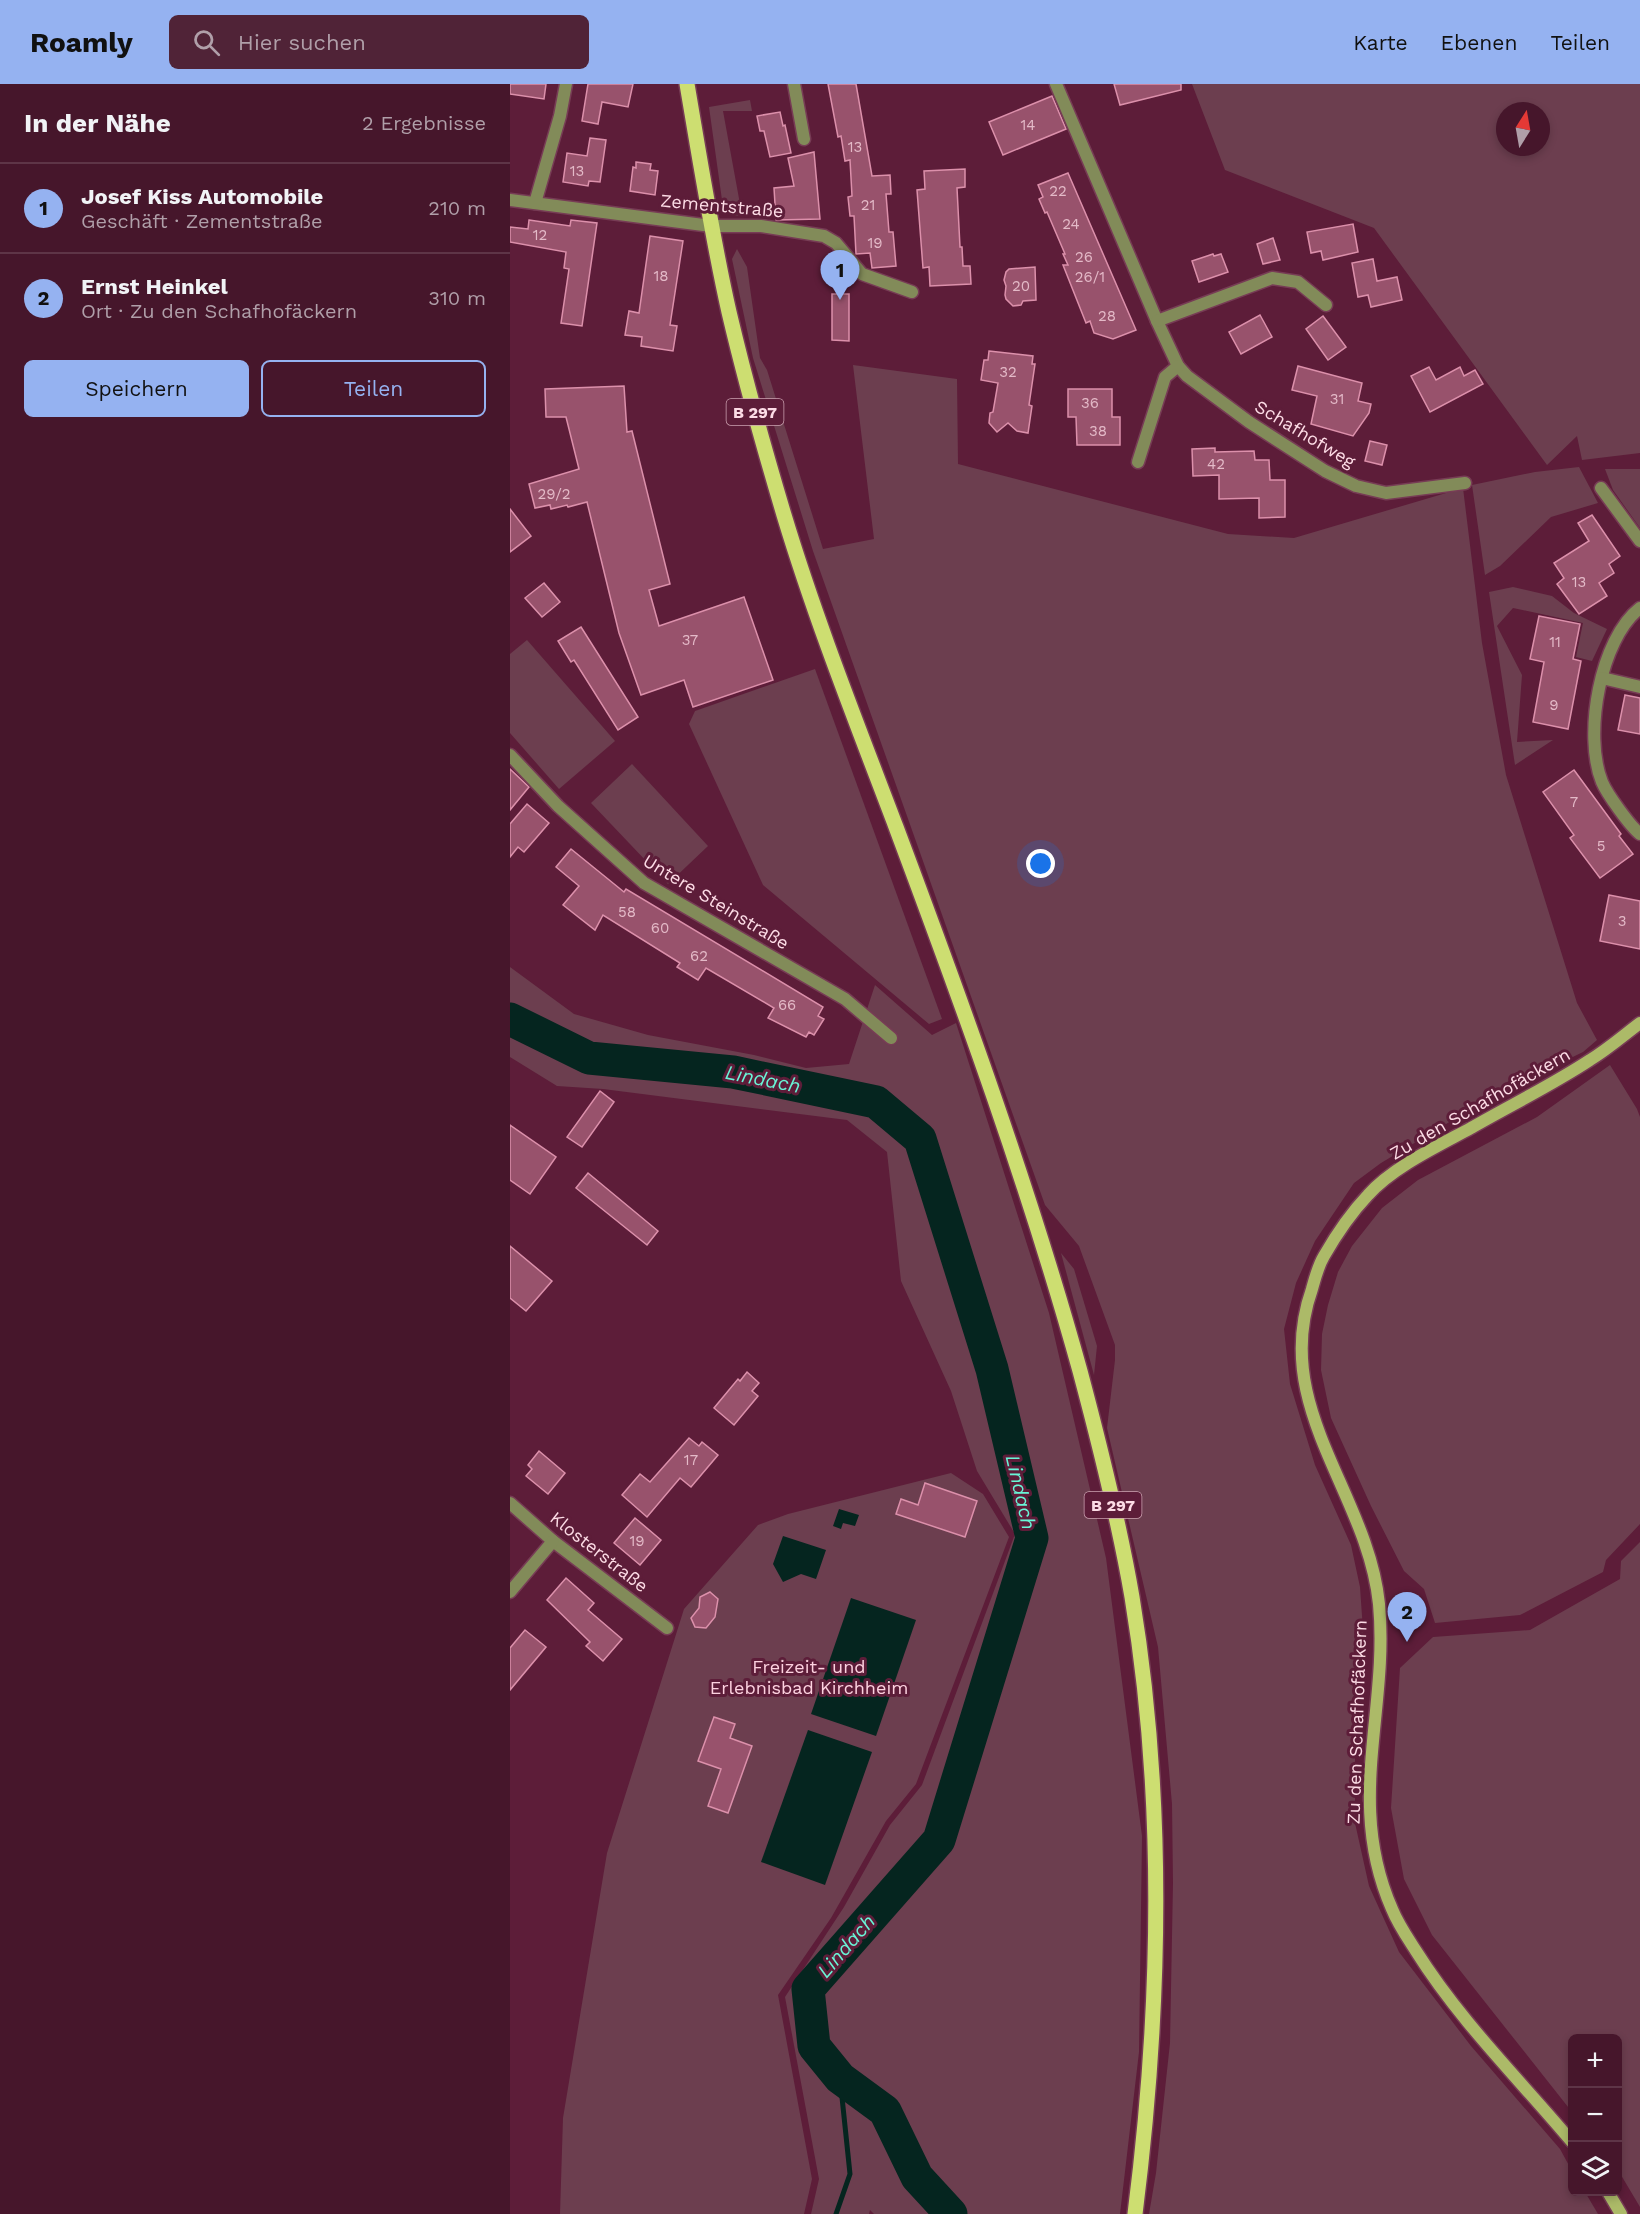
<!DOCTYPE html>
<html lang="de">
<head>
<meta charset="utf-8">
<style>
	body { margin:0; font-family:"Work Sans",sans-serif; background:#502337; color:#f1f3f6 }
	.controls { position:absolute; right:18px; bottom:18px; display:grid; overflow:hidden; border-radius:9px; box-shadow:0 3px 9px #0003 }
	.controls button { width:54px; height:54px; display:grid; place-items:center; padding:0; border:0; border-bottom:2px solid #5e3547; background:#46162b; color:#f1f3f6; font:30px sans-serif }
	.compass { position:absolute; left:986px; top:18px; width:54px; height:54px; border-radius:50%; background:#46162b; box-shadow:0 3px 9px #0003; rotate:11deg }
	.you { position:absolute; left:531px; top:780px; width:21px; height:21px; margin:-15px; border:4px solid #fff; border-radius:50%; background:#1a73e8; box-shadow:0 0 0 9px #1a73e833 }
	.badge { display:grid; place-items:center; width:39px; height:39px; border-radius:50%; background:#95b2f1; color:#111; font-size:20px; font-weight:700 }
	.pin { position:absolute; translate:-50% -50px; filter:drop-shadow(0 2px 3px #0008) }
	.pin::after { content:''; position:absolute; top:32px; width:21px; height:18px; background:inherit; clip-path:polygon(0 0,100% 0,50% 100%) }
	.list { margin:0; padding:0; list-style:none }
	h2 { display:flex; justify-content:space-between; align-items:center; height:78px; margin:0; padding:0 24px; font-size:26px }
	h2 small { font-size:20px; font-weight:400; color:#b09fa9 }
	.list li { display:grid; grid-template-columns:39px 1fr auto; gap:18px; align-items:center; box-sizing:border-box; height:90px; padding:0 24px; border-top:2px solid #5e3547 }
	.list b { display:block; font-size:22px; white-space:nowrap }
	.list p { margin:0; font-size:20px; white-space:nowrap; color:#b09fa9 }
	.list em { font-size:20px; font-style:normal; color:#b09fa9 }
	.actions { display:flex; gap:12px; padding:18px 24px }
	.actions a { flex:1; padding:14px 0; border:2px solid #95b2f1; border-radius:9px; text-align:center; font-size:21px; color:#95b2f1 }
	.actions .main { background:#95b2f1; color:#111 }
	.icon { flex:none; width:33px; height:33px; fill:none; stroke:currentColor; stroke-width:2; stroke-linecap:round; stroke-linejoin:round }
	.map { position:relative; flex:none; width:1130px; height:2130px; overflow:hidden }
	header { display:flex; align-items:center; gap:36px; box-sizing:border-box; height:84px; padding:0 30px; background:#95b2f1; color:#111 }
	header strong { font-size:28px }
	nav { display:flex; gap:33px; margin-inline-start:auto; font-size:21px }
	.search { width:420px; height:54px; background:#502337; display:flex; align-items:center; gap:15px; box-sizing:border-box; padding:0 21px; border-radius:9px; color:#b09fa9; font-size:22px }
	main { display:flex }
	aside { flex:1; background:#46162b }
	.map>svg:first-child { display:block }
	.green { fill:#6c3e4f; fill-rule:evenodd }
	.water { fill:#05251f }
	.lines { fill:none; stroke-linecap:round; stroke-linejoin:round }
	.stream { stroke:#05251f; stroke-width:5 }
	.river { stroke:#05251f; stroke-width:33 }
	.building { fill:#98526c; stroke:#dc90ab; stroke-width:1.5 }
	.street-casing { stroke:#773c55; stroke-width:15 }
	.secondary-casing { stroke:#773c55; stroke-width:15 }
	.primary-casing { stroke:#773c55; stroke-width:18 }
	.street { stroke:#828b59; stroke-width:12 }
	.secondary { stroke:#acba68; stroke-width:12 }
	.primary { stroke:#cdde71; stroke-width:15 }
	.labels { text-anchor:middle; stroke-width:6; stroke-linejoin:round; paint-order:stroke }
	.number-label { font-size:15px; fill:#e4bac8 }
	.shield { fill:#5d1d39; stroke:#cda3b2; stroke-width:1.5 }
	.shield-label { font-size:16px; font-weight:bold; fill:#fddce6 }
	.street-label { font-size:18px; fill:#fddce6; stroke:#5d1d39 }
	.park-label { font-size:18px; fill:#fdd2e0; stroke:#5d1d39 }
	.water-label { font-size:20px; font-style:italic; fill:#69f5d7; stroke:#5d1d39 }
</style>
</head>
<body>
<header>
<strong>Roamly</strong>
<div class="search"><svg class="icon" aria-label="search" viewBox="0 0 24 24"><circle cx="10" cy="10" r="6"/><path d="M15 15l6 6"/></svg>Hier suchen</div>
<nav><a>Karte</a><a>Ebenen</a><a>Teilen</a></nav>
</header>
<main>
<aside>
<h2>In der Nähe<small>2 Ergebnisse</small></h2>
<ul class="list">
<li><span class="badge">1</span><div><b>Josef Kiss Automobile</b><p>Geschäft · Zementstraße</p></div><em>210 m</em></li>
<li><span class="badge">2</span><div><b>Ernst Heinkel</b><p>Ort · Zu den Schafhofäckern</p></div><em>310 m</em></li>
</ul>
<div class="actions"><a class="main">Speichern</a><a>Teilen</a></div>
</aside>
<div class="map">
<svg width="1130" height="2130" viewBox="0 0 1130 2130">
	<rect width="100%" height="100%" fill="#5d1d39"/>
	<g class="green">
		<path d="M 682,0 L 1130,0 L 1130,369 L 1072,376 L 1067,352 L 1037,381 L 864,144 L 715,86 ZM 995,27 L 1031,27 L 1031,63 L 995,63 Z"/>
		<polygon points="240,16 242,27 213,27 230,120 238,130 236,133 217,130 212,116 199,23"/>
		<polygon points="227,165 237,183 250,274 257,286 313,465 364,455 343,281 447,295 448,380 718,450 784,454 953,404 972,559 996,691 1067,919 1087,956 1073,968 981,1013 871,1079 844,1099 805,1157 786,1199 774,1245 780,1300 805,1381 841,1461 850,1503 855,1575 845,1651 845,1739 859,1802 889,1868 961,1962 1050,2065 1062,2087 1062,2108 1075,2108 1088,2130 639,2130 646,2089 660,1959 663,1799 662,1720 648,1563 597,1344 605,1276 605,1261 569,1162 535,1121 303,467 243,274 222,175"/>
		<polygon points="1069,383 1088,419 1041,433 990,482 975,491 962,401 1025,388"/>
		<polygon points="1095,385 1130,385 1130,444 1103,406"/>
		<polygon points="1003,503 1042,512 1064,529 1097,545 1082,577 1066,573 1073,539 1003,524 987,542 1012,591 1007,658 1043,656 1005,681 979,508"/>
		<polygon points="17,556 105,657 49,705 0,649 0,570"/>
		<polygon points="305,585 432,935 419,940 253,801 179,640 185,627"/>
		<polygon points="122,680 198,762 158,800 81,719"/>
		<polygon points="0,883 64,930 138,951 244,971 296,984 339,980 365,901 422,951 446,939 539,1229 596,1474 632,1752 629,1968 610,2130 364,2130 360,2126 359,2130 301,2130 309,2095 275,1913 334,1823 380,1741 412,1701 505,1450 467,1387 441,1307 391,1197 377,1068 337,1036 93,1005 47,1002 0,973"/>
		<polygon points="1100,981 1127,1025 1130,1033 1130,1440 1096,1476 1093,1488 1010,1531 925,1539 914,1505 894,1487 861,1422 821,1334 811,1286 812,1250 818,1221 828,1188 842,1162 872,1124 908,1096 1027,1033"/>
		<polygon points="551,1169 564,1185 587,1262 584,1291"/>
		<polygon points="441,1389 473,1410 499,1453 406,1700 376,1737 321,1834 268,1911 302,2095 294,2130 50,2130 53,2034 97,1769 174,1525 248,1441 278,1430"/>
		<polygon points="1130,1458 1130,2123 1108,2086 1108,1954 1062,1954 1062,2028 922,1851 894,1795 881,1724 890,1584 923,1553 1020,1546 1110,1495 1111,1477"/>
	</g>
	<g class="water">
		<polygon points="329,1425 349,1431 345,1442 333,1439 331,1445 323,1442"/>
		<polygon points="273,1452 316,1466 306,1495 291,1490 273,1498 263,1480"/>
		<polygon points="341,1514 406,1536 366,1652 301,1630"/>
		<polygon points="298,1646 362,1668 315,1801 251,1778"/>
	</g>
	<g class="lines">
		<polyline class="stream" points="326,2130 340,2090 330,1994"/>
		<polyline class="river" points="0,935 79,974 223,988 366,1018 410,1055 482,1285 522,1454 429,1756 298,1905 304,1962 330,1994 375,2027 407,2093 441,2130"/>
	</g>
	<g class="building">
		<polygon points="0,0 36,0 34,15 0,10"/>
		<polygon points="78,0 123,0 118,23 92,18 88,40 72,37"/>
		<polygon points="318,0 346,0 362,92 380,91 381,110 376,110 379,148 383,148 386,182 362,184 360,169 346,170 344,132 340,132 338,113 342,112 340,76 335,77 331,52 328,53"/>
		<polygon points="604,0 671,0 671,6 610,21"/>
		<polygon points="542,12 556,45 493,71 479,38"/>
		<polygon points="270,28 273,42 275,41 281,69 260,73 254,47 250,47 247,32"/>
		<polygon points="80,54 96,56 90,98 79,97 78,102 53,98 57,69 77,72"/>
		<polygon points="304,68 310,135 266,136 264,104 284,102 278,74"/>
		<polygon points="126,78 141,80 140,86 148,87 145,111 120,107 123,83 126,84"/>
		<polygon points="455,85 455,103 447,104 450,163 452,163 453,182 460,182 461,200 420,202 419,183 413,184 407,106 415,105 414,87"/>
		<polygon points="558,89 626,246 603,255 584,249 580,237 576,239 553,181 558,181 553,170 555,170 537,128 535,129 529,115 533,113 528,101"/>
		<polygon points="19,136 60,142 61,136 87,139 72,242 51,239 59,185 54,184 56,168 0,158 0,143 18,145"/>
		<polygon points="843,140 848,168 813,176 811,167 801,169 797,148"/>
		<polygon points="140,152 173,157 160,241 167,242 163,267 131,262 132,253 115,251 119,227 129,229"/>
		<polygon points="763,154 770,176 753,180 747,160"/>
		<polygon points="703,170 704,172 711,170 718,188 689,198 682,177"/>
		<polygon points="863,175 867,197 887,193 892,216 861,223 858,211 848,213 842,179"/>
		<polygon points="525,183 526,216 513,217 511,221 503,222 496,215 495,211 496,202 494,196 496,188 499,185"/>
		<polygon points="322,210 339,210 339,257 322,256"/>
		<polygon points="750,231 762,253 731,270 719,248"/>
		<polygon points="813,232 836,263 818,276 796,245"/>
		<polygon points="479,267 523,272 522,280 525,280 519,321 522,322 518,349 507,347 498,339 487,348 479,339 480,329 483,328 488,299 471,296 474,276 478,276"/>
		<polygon points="788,282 852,299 848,317 861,320 859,329 843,352 801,340 807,312 782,306"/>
		<polygon points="919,283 926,296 950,283 954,292 965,286 973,300 920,328 901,292"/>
		<polygon points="114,302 117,348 122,347 160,500 139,506 149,542 234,513 263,596 183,623 174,596 131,611 109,549 77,418 58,423 57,421 41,425 40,421 25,424 19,400 69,385 56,333 36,333 35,305"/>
		<polygon points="558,305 602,305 602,333 610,333 610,361 567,361 566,333 558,333"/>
		<polygon points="860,357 877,361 872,381 855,377"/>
		<polygon points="705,364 705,368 744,367 745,376 759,376 760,396 775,396 775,433 749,434 749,414 709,415 709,391 683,392 682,365"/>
		<polygon points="0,425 21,452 0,468"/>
		<polygon points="1082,431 1110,472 1099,480 1104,489 1089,499 1097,512 1069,530 1047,500 1054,494 1044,479 1079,457 1068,439"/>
		<polygon points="34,499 50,518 32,533 15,514"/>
		<polygon points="1029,532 1070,540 1063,575 1071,577 1058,645 1023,638 1034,578 1020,575"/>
		<polygon points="71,543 128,633 108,646 64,576 61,578 48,557"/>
		<polygon points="1115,611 1130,614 1130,650 1108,646"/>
		<polygon points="0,685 19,703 0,726"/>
		<polygon points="1064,686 1111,750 1109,752 1123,770 1090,794 1060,754 1064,751 1033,708"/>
		<polygon points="17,720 39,739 14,768 8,763 0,773 0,740"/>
		<polygon points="61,765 114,808 116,805 313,923 308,932 314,935 304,951 299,948 296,953 258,934 264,924 196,884 188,896 167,883 170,879 93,831 85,846 53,821 69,802 46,783"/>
		<polygon points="1099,811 1130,817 1130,865 1090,857"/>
		<polygon points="90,1007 104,1018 72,1063 57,1053"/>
		<polygon points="0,1041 46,1073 20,1110 0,1096"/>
		<polygon points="78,1089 148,1147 137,1161 66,1104"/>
		<polygon points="0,1162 42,1197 16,1227 0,1214"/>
		<polygon points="237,1288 249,1299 242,1307 248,1312 224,1341 204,1324 228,1295 230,1297"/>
		<polygon points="179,1354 189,1362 192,1358 208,1371 181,1403 170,1394 137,1433 112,1411 130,1390 140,1398"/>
		<polygon points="29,1367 55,1389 38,1410 16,1392 22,1385 18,1381"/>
		<polygon points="415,1399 467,1417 455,1453 386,1430 391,1415 408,1421"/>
		<polygon points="125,1434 151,1456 130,1481 104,1459"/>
		<polygon points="56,1494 84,1519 78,1526 112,1555 93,1577 76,1562 80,1558 37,1516"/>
		<polygon points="200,1508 208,1515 205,1533 196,1544 185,1543 181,1534 189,1524 190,1513"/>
		<polygon points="15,1546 36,1563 0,1606 0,1564"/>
		<polygon points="204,1633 225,1640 220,1654 242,1662 218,1729 198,1722 211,1685 188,1677"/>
	</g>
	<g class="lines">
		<defs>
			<g id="street">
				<polyline points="284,0 294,55"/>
				<polyline points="546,0 647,237 668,282 677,292 739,338 815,387 846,402 876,409 955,399"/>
				<polyline points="0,116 201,142 251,142 314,152 326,159 352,190 402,208"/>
				<polyline points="25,119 50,32 56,0"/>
				<polyline points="647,237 762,194 788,198 816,221"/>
				<polyline points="628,378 655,293 668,282"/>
				<polyline points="1091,404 1130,457"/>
				<path d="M 1130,524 C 1090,555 1073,651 1092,698 C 1097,710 1120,742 1130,750"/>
				<polyline points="1092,594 1130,603"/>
				<polyline points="0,671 48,722 134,799 335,915 381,954"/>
				<polyline points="0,1419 43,1457 157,1544"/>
				<polyline points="0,1508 43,1457"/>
			</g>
			<g id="secondary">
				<path d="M 1062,2058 C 1009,1995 950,1937 906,1867 C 897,1853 888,1840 882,1825 C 835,1718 879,1627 869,1520 C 858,1409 760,1323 802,1205 C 805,1194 808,1182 814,1172 C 826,1151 841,1129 858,1111 C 883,1083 928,1062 961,1044 C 1001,1021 1042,1001 1080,976 C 1098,965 1114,951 1130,939"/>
				<polyline points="1098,2108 1111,2130"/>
			</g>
			<path id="primary" d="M 177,0 C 190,76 202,153 219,228 C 235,296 254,364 274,431 C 306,537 347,640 386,743 C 453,922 519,1103 570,1287 C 590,1362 609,1437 622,1513 C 656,1718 651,1925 625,2130"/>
		</defs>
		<use href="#street" class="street-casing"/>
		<use href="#secondary" class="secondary-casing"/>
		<use href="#primary" class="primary-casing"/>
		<use href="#street" class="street"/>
		<use href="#secondary" class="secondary"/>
		<use href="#primary" class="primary"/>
	</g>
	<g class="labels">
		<g class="number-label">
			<text x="518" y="46">14</text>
			<text x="345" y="68">13</text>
			<text x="67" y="92">13</text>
			<text x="548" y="112">22</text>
			<text x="358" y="126">21</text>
			<text x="561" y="145">24</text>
			<text x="30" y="156">12</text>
			<text x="365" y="164">19</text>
			<text x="574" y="178">26</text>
			<text x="151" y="197">18</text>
			<text x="580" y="198">26/1</text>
			<text x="511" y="207">20</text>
			<text x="597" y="237">28</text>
			<text x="498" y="293">32</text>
			<text x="827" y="320">31</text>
			<text x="580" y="324">36</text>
			<text x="588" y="352">38</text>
			<text x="706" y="385">42</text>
			<text x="44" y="415">29/2</text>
			<text x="1069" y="503">13</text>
			<text x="180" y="561">37</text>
			<text x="1045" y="563">11</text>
			<text x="1044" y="626">9</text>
			<text x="1064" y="723">7</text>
			<text x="1091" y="767">5</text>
			<text x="117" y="833">58</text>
			<text x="1112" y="842">3</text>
			<text x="150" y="849">60</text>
			<text x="189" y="877">62</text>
			<text x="277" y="926">66</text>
			<text x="181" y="1381">17</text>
			<text x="127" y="1462">19</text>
		</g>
		<g class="shield">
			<rect x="216.5" y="315" width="57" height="26" rx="4.5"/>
			<rect x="574.5" y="1408" width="57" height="26" rx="4.5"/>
		</g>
		<g class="shield-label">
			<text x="245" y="334">B 297</text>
			<text x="603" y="1427">B 297</text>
		</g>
		<g class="street-label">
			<text transform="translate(212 122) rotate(5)" y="6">Zementstraße</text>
			<text transform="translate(795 350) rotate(31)" y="6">Schafhofweg</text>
			<text transform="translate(206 818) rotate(31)" y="6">Untere Steinstraße</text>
			<text transform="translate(970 1020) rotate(-30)" y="6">Zu den Schafhofäckern</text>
			<text transform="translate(89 1468) rotate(38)" y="6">Klosterstraße</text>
			<text transform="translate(847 1638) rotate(-88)" y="6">Zu den Schafhofäckern</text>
		</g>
		<g class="park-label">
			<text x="299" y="1589">Freizeit- und<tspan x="299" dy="21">Erlebnisbad Kirchheim</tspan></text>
		</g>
		<g class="water-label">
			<text transform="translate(253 995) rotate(11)" y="7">Lindach</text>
			<text transform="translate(511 1408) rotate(77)" y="7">Lindach</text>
			<text transform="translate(336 1862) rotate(-49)" y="7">Lindach</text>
		</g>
	</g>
</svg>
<div class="controls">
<button>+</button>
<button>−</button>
<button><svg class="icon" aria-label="layers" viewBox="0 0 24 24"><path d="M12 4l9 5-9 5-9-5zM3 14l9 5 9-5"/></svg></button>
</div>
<svg class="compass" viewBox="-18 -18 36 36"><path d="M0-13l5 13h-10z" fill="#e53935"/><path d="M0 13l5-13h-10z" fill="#b09fa9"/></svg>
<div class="you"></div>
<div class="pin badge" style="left:330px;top:216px">1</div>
<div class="pin badge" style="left:897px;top:1558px">2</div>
</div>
</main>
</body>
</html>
